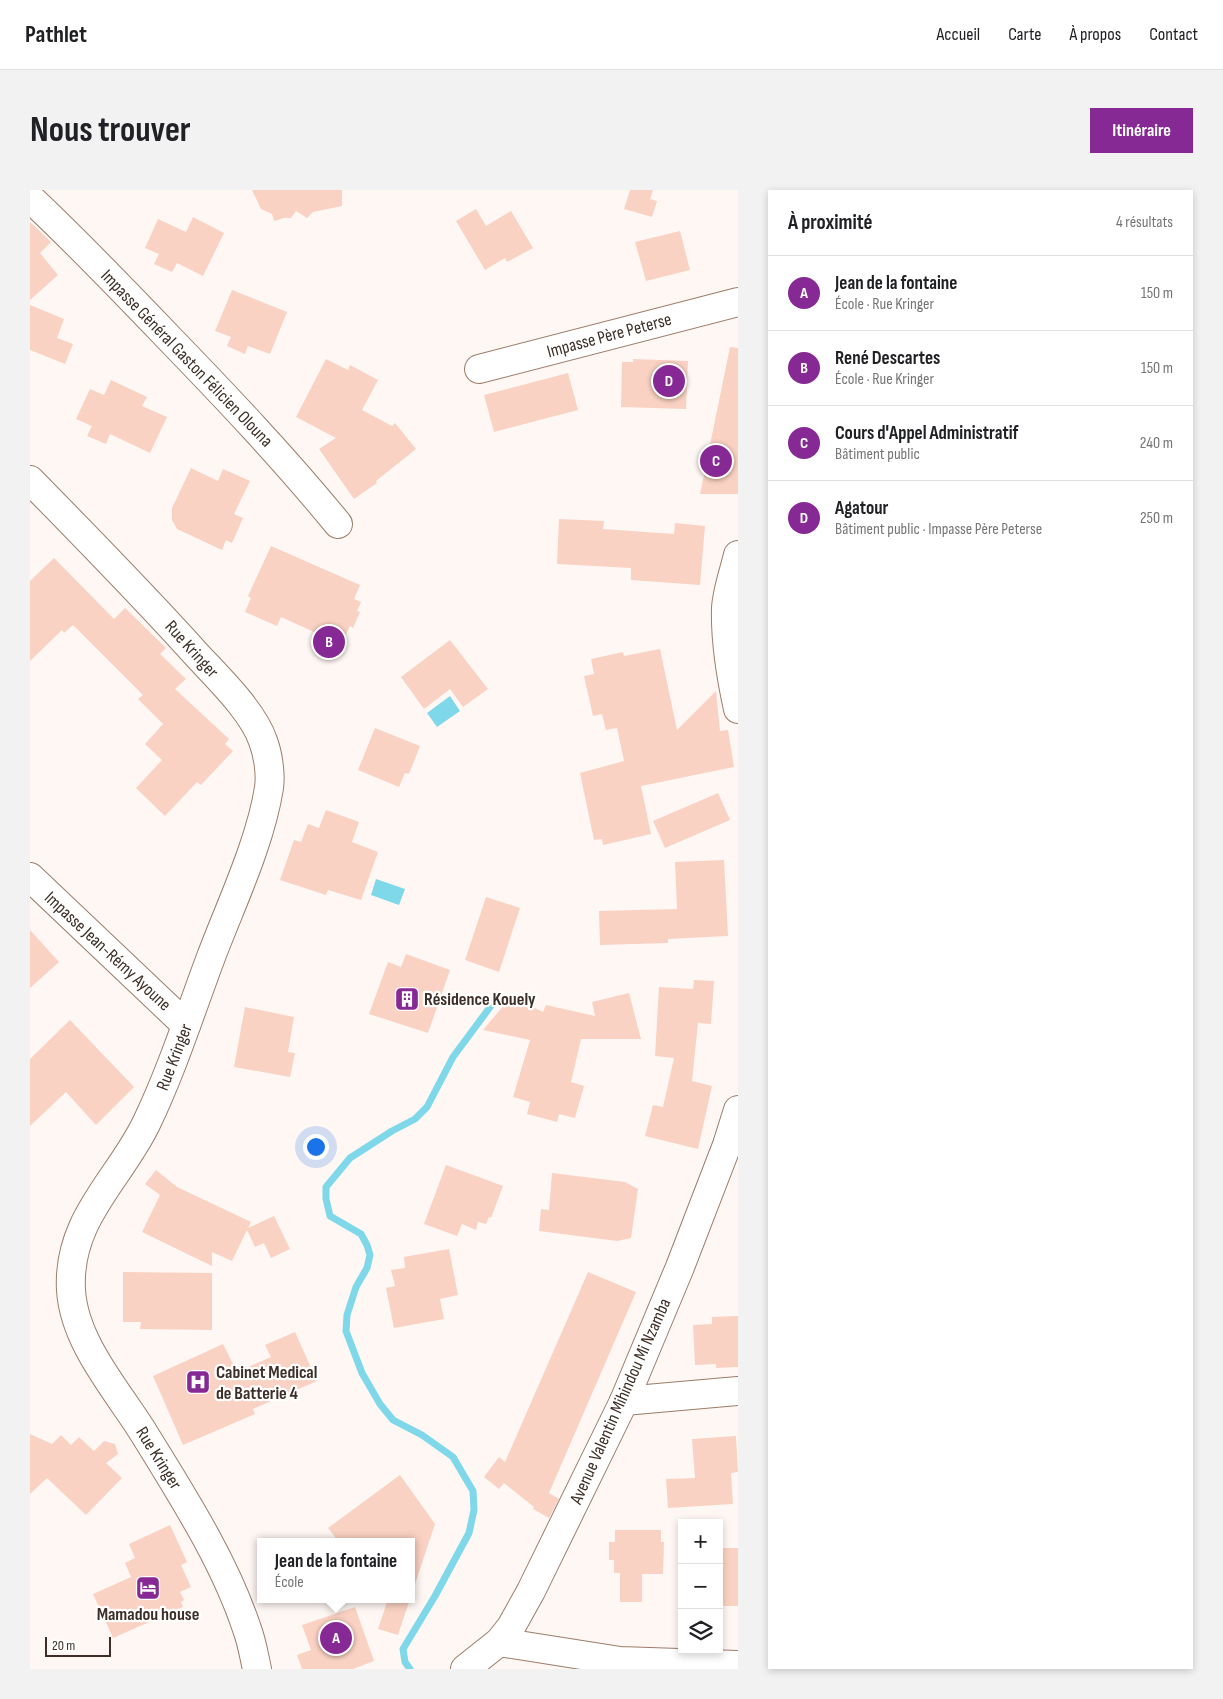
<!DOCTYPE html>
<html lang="fr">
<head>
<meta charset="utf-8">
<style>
	body { margin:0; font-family:"Sofia Sans Condensed",sans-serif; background:#f2f2f2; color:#202124 }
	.controls { position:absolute; right:15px; bottom:15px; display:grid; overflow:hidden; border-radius:0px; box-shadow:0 2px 8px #0003 }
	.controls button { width:45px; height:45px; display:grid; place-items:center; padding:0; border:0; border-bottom:1px solid #e0e0e0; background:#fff; color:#202124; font:25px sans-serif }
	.scale { position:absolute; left:15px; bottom:12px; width:66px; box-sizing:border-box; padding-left:5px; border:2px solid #3d2f27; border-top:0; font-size:14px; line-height:18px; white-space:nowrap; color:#3d2f27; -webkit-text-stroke:4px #fff; paint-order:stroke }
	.you { position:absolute; left:285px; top:956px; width:18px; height:18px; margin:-12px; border:4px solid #fff; border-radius:50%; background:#1a73e8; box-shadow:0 0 0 8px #1a73e833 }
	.badge { display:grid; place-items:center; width:32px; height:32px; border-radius:50%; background:#872994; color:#fff; font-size:16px; font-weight:700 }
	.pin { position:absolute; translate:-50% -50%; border:2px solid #fff; box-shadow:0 1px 5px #0006 }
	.popup { position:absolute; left:227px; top:1348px; width:158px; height:65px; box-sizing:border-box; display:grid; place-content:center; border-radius:0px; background:#fff; filter:drop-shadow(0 1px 4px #0005); font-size:16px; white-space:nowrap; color:#757577 }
	.popup b { font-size:19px; color:#202124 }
	.popup::after { content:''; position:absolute; left:50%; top:100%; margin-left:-10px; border:10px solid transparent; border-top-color:#fff }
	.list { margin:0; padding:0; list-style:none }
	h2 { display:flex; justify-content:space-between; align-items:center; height:65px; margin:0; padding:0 20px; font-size:21px }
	h2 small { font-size:16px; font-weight:400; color:#757577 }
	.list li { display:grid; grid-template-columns:32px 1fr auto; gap:15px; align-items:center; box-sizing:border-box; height:75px; padding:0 20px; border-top:1px solid #e0e0e0 }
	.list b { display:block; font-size:19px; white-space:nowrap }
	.list p { margin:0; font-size:16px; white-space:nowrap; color:#757577 }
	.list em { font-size:16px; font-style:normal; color:#757577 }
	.icon { flex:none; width:28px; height:28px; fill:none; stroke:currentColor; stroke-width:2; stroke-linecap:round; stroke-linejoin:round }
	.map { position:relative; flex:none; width:708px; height:1479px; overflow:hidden; border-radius:0px }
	header { display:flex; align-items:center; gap:30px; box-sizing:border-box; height:70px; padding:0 25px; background:#fff; border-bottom:1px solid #e0e0e0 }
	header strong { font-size:24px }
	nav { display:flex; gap:28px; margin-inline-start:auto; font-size:18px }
	.intro { display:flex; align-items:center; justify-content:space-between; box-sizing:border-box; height:120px; padding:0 30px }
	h1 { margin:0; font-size:35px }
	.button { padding:12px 22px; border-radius:0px; background:#872994; color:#fff; font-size:18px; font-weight:700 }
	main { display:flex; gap:30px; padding:0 30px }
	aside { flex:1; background:#fff; border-radius:0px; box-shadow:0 2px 8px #0003 }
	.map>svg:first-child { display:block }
	.water { fill:#7fd8e9 }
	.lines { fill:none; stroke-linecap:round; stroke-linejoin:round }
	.stream { stroke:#7fd8e9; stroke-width:7 }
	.building { fill:#fad2c3 }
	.minor-casing { stroke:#9d7c69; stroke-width:30 }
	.minor { stroke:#fff; stroke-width:28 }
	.labels { text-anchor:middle; stroke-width:4.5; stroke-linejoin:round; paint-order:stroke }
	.street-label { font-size:18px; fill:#3d2f27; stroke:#fff }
	.poi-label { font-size:18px; font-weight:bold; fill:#3d2f27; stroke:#fff; text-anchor:start }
</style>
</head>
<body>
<header>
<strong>Pathlet</strong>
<nav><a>Accueil</a><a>Carte</a><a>À propos</a><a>Contact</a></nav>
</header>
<div class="intro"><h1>Nous trouver</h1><a class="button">Itinéraire</a></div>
<main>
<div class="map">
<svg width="708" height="1479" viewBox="0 0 708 1479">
	<rect width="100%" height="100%" fill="#fff7f3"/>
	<g class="water">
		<polygon points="420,506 430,521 407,537 397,523"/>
		<polygon points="346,689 375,699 369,715 341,705"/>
	</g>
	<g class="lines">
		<polyline class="stream" points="380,1479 375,1472 373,1459 405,1406 439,1343 444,1320 443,1301 423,1267 392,1245 363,1230 350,1214 332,1183 316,1141 317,1125 326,1097 337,1078 340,1065 337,1055 331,1044 300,1026 296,1009 296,997 320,968 362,941 385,929 397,917 423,867 469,805"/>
	</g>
	<g class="building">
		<polygon points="222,0 312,0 312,16 283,22 277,28 266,21 261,28 254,28 244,31 242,24 231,19"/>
		<polygon points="600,0 623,0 620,9 627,11 622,27 594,19"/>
		<polygon points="446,19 456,36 481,21 503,58 477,72 475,68 455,80 426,31"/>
		<polygon points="163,27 194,43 173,86 147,73 142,82 124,74 129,64 115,58 128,29 156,42"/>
		<polygon points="0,32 21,52 10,63 28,85 0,110"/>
		<polygon points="650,41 660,80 616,91 605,52"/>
		<polygon points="202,100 257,122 240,164 218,156 215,164 197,156 201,147 185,141"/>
		<polygon points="0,115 34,129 27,148 43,154 35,174 0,160"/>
		<polygon points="700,157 708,158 708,304 670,304"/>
		<polygon points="296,169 318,180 320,175 348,190 332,220 362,236 365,233 386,259 346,291 347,293 324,309 289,259 306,248 266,227"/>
		<polygon points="603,169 658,171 656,219 591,217 592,172 603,172"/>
		<polygon points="538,183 548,220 464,242 454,205"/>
		<polygon points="81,190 117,207 112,216 137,227 120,263 80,244 76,254 57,246 62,236 46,229 60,199 74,205"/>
		<polygon points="161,278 188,291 193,279 220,291 204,324 213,328 202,353 196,350 192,360 147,339 142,330 142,318"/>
		<polygon points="529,329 574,331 573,339 644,344 645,333 675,336 670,395 601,390 601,378 527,374"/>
		<polygon points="241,356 330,395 324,409 331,412 327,421 330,422 323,438 320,436 316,445 310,442 306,452 251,427 247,436 215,422 221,408 218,406"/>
		<polygon points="24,368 84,429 95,418 136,458 130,464 156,489 145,499 199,549 195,554 203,561 171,595 167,592 135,626 106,598 132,570 115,554 133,534 108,509 113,505 43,435 34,443 32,440 0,471 0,391"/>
		<polygon points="420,450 458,499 433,517 420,499 394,519 371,487"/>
		<polygon points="630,459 647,540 686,501 690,541 698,540 704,577 611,596 621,644 573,655 572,649 564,650 550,583 594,571 587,538 576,540 572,524 563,526 554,486 564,484 561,469 593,462 594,466"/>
		<polygon points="345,538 390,556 379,584 375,583 369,597 328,580"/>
		<polygon points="688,603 700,630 635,658 623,631"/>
		<polygon points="296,620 329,632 322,652 348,662 331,710 298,700 296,705 250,690 264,650 271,652 278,634 289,638"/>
		<polygon points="694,670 698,746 638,749 638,753 570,755 569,721 647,719 645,672"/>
		<polygon points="456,707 490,718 469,782 435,770"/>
		<polygon points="0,740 29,772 0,798"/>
		<polygon points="376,764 420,780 398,843 339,824 358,772 371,777"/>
		<polygon points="664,790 684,791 681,834 668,833 662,891 682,896 668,959 615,946 623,915 633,917 644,868 625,866 629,797 663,799"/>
		<polygon points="599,803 611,849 551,849 541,892 554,896 545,928 529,924 527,932 497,924 500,912 483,907 500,850 453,840 481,807 513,822 516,815 565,826 562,812"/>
		<polygon points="215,817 264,827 258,862 265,863 260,887 204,877"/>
		<polygon points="40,830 104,897 66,935 36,902 0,936 0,869"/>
		<polygon points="416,975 473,996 461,1028 459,1027 456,1034 448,1032 446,1040 432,1034 427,1046 394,1034"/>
		<polygon points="126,980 147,997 221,1032 218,1038 244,1026 260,1059 241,1068 234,1053 225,1057 217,1040 202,1071 182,1062 182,1076 112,1042 130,1005 115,994"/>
		<polygon points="522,983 595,992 608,999 601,1048 587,1051 509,1041 511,1019 519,1020"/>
		<polygon points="419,1059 428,1105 410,1109 414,1129 364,1138 356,1098 365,1096 361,1080 375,1078 374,1067"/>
		<polygon points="93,1082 182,1083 182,1140 110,1139 111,1132 93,1132"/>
		<polygon points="558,1082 606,1102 519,1303 529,1309 519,1328 503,1319 504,1317 474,1293 469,1299 454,1287 469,1267 475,1272"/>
		<polygon points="708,1126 708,1177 686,1178 686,1174 665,1175 663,1135 682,1134 682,1127"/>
		<polygon points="265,1142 287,1191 223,1219 225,1224 153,1255 123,1186 193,1154 207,1182 241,1167 235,1155"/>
		<polygon points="0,1244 22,1254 31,1245 41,1255 49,1247 64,1261 74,1251 85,1254 88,1264 76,1273 92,1288 56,1325 17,1288 0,1304"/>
		<polygon points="706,1246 708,1282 701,1283 703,1314 638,1318 636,1289 665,1288 662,1249"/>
		<polygon points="370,1285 405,1334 384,1397 381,1397 381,1352 309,1352 298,1338"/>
		<polygon points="140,1335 157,1372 151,1375 161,1397 150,1402 154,1410 151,1412 153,1417 83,1448 63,1404 101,1387 95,1373 105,1368 99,1354"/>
		<polygon points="585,1340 631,1340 631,1352 634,1352 633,1384 612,1384 612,1412 590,1412 590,1383 584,1383 584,1370 579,1370 579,1352 585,1352"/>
		<rect x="689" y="1358" width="19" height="58"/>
		<polygon points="358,1409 380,1409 368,1445 348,1439"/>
		<polygon points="325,1417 344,1471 323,1479 272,1479 267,1465 281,1460 272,1435"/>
	</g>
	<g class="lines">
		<defs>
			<g id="minor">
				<path d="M 0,8 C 47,52 92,99 137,146 C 196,207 254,268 308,334"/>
				<polyline points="449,179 708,112"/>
				<path d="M 0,290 C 56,347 112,404 166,464 C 187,487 223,521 233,551 C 238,564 241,584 239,598 C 230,654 201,714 181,767 C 160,823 142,880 116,934 C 88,991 37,1030 41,1100 C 44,1153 88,1201 115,1245 C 153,1307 194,1370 217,1439 C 222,1452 224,1466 227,1479"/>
				<path d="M 708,365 C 704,382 697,401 696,418 C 695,451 701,487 708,519"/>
				<polyline points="0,687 156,835"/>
				<polyline points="594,1211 708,1201"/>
				<polyline points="469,1452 590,1471 708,1475"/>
				<polyline points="435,1479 469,1452 481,1437 501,1401 594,1211 650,1077 697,955 708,920"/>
			</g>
		</defs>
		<use href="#minor" class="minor-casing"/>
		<use href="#minor" class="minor"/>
	</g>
	<defs>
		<symbol id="building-square" viewBox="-11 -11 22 22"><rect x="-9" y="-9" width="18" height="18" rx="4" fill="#872994" stroke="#fff"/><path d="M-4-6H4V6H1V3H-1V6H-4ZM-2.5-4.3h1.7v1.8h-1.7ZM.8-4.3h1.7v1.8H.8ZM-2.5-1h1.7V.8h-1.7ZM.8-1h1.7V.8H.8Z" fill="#fff"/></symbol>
		<symbol id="hospital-square" viewBox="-11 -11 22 22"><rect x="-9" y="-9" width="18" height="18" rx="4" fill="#872994" stroke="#fff"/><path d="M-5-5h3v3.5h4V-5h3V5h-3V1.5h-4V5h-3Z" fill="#fff"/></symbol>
		<symbol id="hotel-square" viewBox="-11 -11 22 22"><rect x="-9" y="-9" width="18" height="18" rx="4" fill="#872994" stroke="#fff"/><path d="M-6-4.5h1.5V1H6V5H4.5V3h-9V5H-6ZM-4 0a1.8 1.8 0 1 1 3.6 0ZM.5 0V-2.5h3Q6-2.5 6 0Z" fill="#fff"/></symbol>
	</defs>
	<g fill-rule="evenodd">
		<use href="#building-square" x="363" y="795" width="28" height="28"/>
		<use href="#hospital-square" x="154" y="1178" width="28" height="28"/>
		<use href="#hotel-square" x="104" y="1384" width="28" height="28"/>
	</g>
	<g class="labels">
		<g class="street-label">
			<text transform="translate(579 145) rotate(-15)" y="6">Impasse Père Peterse</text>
			<text transform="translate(157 168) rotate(46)" y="6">Impasse Général Gaston Félicien Olouna</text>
			<text transform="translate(162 459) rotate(48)" y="6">Rue Kringer</text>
			<text transform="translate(78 761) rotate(43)" y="6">Impasse Jean-Rémy Ayoune</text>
			<text transform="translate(144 867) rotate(-69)" y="6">Rue Kringer</text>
			<text transform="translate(590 1211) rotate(-66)" y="6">Avenue Valentin Mihindou Mi Nzamba</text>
			<text transform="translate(129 1268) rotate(58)" y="6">Rue Kringer</text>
		</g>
		<g class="poi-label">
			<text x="394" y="815">Résidence Kouely</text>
			<text x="186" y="1188">Cabinet Medical<tspan x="186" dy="21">de Batterie 4</tspan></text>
			<text x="118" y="1430" text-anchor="middle">Mamadou house</text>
		</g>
	</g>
</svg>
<div class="controls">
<button>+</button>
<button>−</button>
<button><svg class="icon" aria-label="layers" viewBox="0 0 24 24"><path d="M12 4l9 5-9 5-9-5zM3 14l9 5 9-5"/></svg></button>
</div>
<div class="scale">20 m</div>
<div class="you"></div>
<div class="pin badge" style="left:306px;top:1448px">A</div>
<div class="popup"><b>Jean de la fontaine</b>École</div>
<div class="pin badge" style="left:299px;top:452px">B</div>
<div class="pin badge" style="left:686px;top:271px">C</div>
<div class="pin badge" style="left:639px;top:191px">D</div>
</div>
<aside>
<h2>À proximité<small>4 résultats</small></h2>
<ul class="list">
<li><span class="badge">A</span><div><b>Jean de la fontaine</b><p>École · Rue Kringer</p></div><em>150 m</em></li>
<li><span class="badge">B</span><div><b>René Descartes</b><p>École · Rue Kringer</p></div><em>150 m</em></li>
<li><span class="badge">C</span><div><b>Cours d'Appel Administratif</b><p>Bâtiment public</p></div><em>240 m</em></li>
<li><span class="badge">D</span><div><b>Agatour</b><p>Bâtiment public · Impasse Père Peterse</p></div><em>250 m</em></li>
</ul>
</aside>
</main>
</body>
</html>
